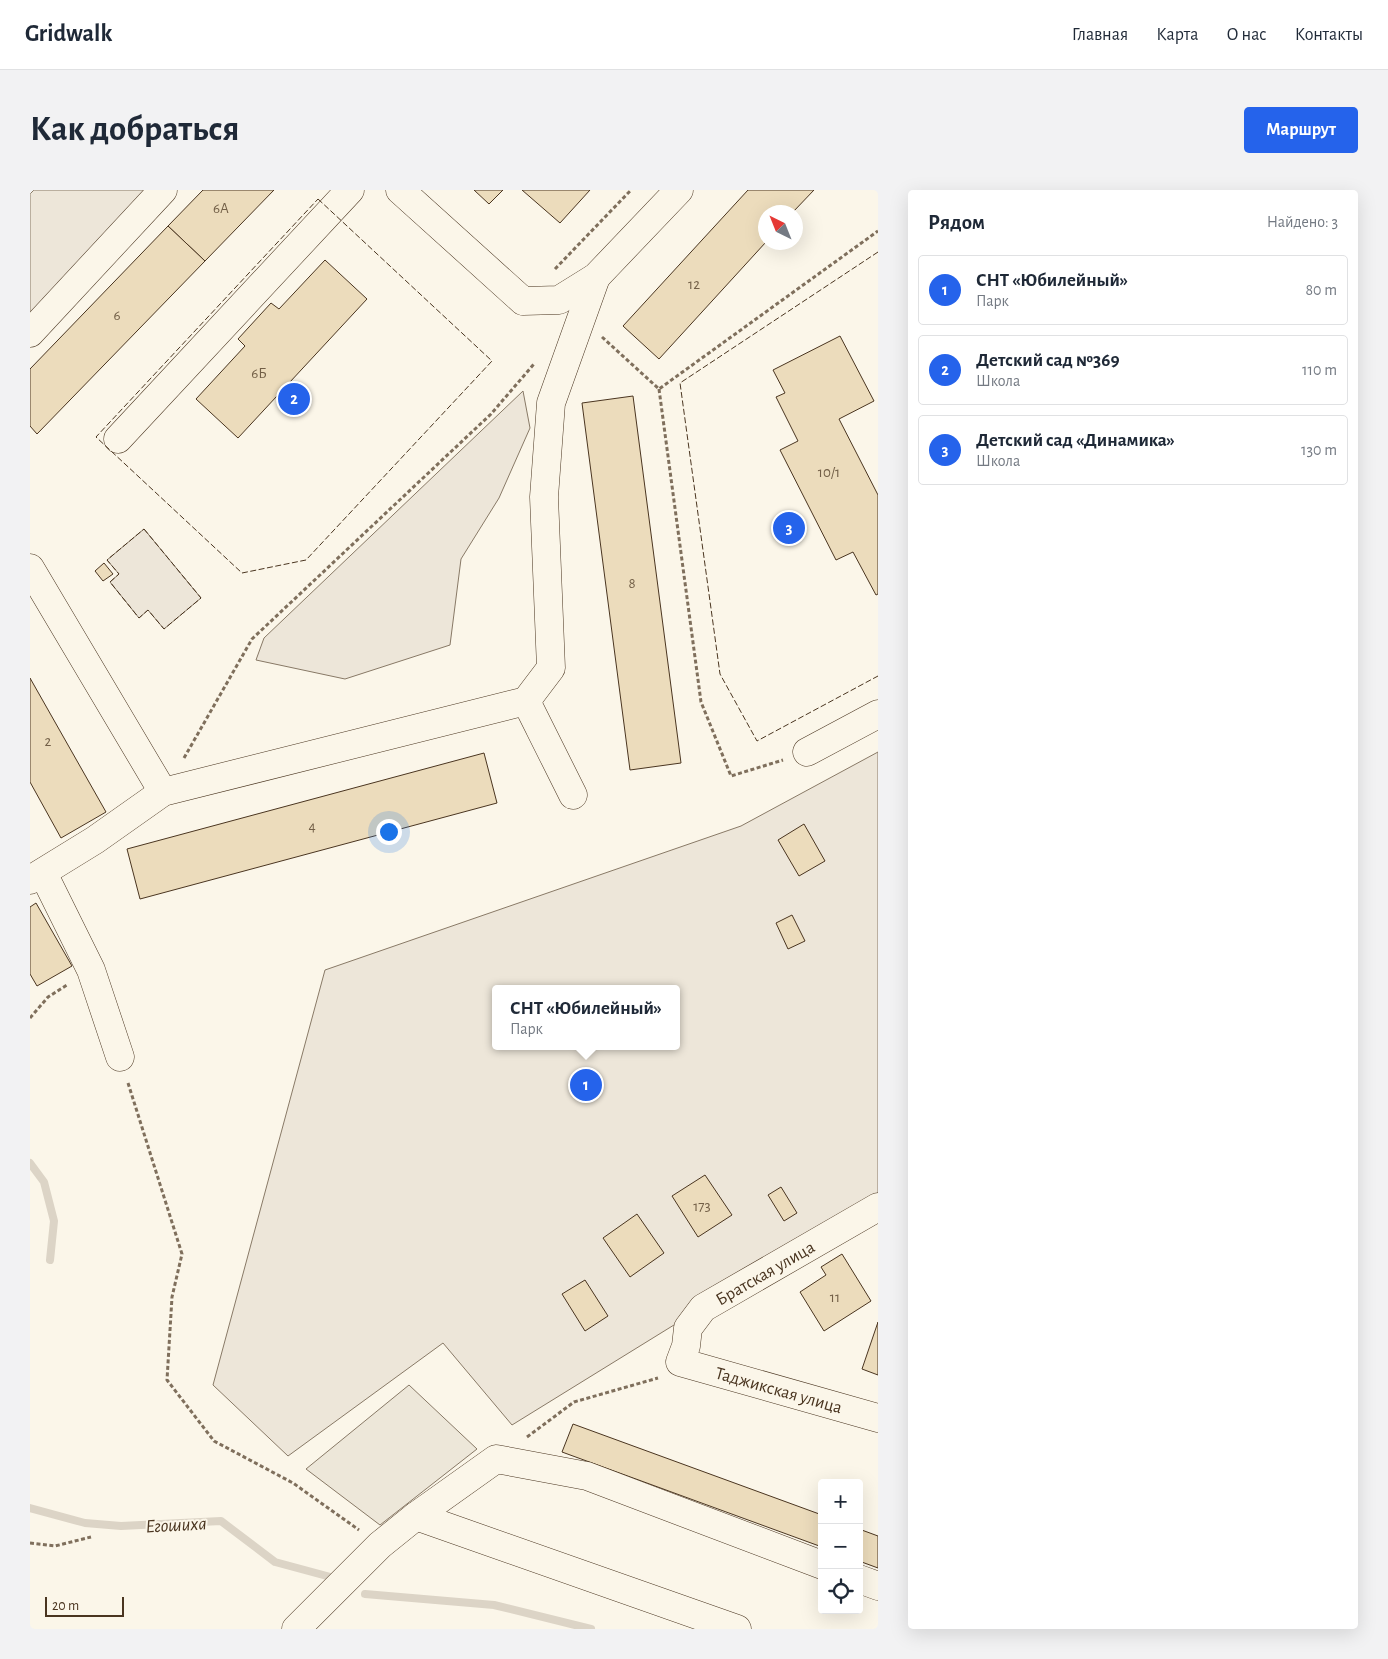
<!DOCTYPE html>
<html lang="ru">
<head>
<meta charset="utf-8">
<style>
	body { margin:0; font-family:"Alegreya Sans",sans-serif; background:#f2f2f3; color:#1f2937 }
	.controls { position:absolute; right:15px; bottom:15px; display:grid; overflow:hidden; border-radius:5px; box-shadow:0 5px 20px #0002 }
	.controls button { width:45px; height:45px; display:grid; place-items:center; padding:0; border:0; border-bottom:1px solid #e0e1e3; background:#fff; color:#1f2937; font:25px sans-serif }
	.compass { position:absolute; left:728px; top:15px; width:45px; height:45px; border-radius:50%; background:#fff; box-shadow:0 5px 20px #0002; rotate:317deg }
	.scale { position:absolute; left:15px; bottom:12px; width:79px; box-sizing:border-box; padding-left:5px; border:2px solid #4a3520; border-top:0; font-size:14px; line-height:18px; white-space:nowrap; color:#4a3520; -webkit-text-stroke:4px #fbf6e9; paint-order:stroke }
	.you { position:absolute; left:358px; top:641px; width:18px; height:18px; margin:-12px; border:4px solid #fff; border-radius:50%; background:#1a73e8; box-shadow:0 0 0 8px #1a73e833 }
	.badge { display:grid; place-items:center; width:32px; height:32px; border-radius:50%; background:#2563eb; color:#fff; font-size:16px; font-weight:700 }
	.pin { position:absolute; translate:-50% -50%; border:2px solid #fff; box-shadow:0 1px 5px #0006 }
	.popup { position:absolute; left:462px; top:795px; width:188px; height:65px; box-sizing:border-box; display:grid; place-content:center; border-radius:5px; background:#fff; filter:drop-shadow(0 1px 4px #0005); font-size:16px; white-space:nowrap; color:#747a83 }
	.popup b { font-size:19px; color:#1f2937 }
	.popup::after { content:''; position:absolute; left:50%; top:100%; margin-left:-10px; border:10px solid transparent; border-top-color:#fff }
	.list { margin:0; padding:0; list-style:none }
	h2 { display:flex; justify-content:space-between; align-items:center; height:65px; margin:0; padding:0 20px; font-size:21px }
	h2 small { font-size:16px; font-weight:400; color:#747a83 }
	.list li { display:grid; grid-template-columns:32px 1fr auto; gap:15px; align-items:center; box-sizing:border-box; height:70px; margin:0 10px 10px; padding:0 10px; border:1px solid #e0e1e3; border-radius:5px }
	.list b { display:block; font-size:19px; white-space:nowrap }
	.list p { margin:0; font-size:16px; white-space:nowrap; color:#747a83 }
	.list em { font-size:16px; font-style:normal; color:#747a83 }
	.icon { flex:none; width:28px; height:28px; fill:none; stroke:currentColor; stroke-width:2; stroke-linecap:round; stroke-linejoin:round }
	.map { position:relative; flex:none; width:848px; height:1439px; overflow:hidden; border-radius:5px }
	header { display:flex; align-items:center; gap:30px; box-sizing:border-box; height:70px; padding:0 25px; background:#fff; border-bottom:1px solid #e0e1e3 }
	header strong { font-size:24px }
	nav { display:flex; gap:28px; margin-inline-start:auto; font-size:18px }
	.intro { display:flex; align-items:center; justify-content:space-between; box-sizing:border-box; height:120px; padding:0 30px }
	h1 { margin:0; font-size:35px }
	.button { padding:12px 22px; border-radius:5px; background:#2563eb; color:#fff; font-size:18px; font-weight:700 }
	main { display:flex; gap:30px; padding:0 30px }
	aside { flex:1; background:#fff; border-radius:5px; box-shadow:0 5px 20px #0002 }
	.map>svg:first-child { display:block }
	.green { fill:#ede6d9; stroke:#887966; fill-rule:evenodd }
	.parking { fill:#ede7d9; stroke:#887966 }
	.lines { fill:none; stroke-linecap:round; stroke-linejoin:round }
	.stream { stroke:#dcd4c6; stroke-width:8 }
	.building { fill:#ecdcbc; stroke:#4a3520 }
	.minor-casing { stroke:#4a3520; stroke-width:29 }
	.path { stroke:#7f6f5c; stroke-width:3; stroke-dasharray:4 2.5; stroke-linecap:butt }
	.minor { stroke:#fbf6e9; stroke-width:28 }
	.fence { stroke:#4a3520; stroke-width:1; stroke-dasharray:6 2.5; stroke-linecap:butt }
	.labels { text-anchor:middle; stroke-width:4; stroke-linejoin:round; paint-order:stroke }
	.number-label { font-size:15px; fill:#725f47 }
	.street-label { font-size:18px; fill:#4a3520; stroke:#fbf6e9 }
	.water-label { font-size:19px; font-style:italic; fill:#4a3520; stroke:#fbf6e9 }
</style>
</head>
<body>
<header>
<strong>Gridwalk</strong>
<nav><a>Главная</a><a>Карта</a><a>О нас</a><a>Контакты</a></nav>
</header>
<div class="intro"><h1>Как добраться</h1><a class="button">Маршрут</a></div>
<main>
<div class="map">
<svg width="848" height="1439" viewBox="0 0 848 1439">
	<rect width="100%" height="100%" fill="#fbf6e9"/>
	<g class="green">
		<polygon points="4,0 117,0 0,128 0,4"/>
		<polygon points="493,201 500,238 469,308 431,369 420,455 315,489 226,470 234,448"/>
		<polygon points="114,339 171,408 134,439 118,420 109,428 80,392 89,384 77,370"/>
		<path d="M 848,562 L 848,1009 L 482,1235 L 413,1153 L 258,1266 L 183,1195 L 295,780 L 711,636 ZM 466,799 L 646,799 L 646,856 L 466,856 Z"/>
	</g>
	<polygon class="parking" points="379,1195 447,1259 350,1335 276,1279"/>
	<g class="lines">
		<g class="stream">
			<polyline points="0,973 14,992 24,1031 20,1070"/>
			<polyline points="0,1318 55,1333 91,1336 191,1331 245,1372 308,1389"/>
			<polyline points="335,1404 464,1415 561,1439"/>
		</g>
	</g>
	<g class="building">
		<polygon points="173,0 244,0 175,71 138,36"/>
		<polygon points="444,0 473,0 459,14"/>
		<polygon points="492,0 560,0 530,33"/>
		<polygon points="718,0 784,0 763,22 736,22 736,52 629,169 593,136"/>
		<polygon points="138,36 175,71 7,244 0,236 0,179"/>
		<polygon points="295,70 337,109 208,248 166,209 215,156 208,149 241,113 249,119"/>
		<polygon points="810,146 844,211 809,229 848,305 848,404 846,405 823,362 806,370 750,260 768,251 746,207 755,203 743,180"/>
		<polygon points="603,206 651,573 600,580 552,213"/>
		<polygon points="74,373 83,384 73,391 65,381"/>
		<polygon points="0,488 76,622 31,648 0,592"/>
		<polygon points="454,563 467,613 110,709 97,659"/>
		<polygon points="774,634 795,671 769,686 748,650"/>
		<polygon points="6,713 42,776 7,796 0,784 0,717"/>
		<polygon points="762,725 775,751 758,759 746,733"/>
		<polygon points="675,985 702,1025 668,1047 642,1006"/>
		<polygon points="751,997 767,1023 754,1031 738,1005"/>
		<polygon points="607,1024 634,1063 600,1087 573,1048"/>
		<polygon points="812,1064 841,1111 794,1141 770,1102 796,1085 791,1077"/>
		<polygon points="555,1090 578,1126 555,1141 532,1104"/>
		<polygon points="848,1132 848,1185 832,1179"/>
		<polygon points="543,1234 792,1325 792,1357 532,1262"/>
		<polygon points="829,1339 848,1346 848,1378 829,1371"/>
	</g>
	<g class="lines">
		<defs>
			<g id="minor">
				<polyline points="370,0 493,111 529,110 566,87 649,0"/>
				<polyline points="0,143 133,0"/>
				<polyline points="88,249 320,0"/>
				<polyline points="0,378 133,602"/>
				<polyline points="496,511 543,605"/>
				<polyline points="777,562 848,524"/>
				<polyline points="13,683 61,780 90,867"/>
				<polyline points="0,690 65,650 133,602 496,511 521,478 514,307 521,213 566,87"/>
				<path id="s1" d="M 848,1017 L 673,1118 L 658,1138 L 656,1156 L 650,1172 L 848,1228"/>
				<polyline points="386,1326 707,1439"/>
				<polyline points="829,1389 848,1396"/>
				<polyline points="266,1439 350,1355 386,1326 466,1269 557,1286 792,1375"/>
			</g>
		</defs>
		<use href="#minor" class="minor-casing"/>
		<g class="path">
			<polyline points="525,79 601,0"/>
			<polyline points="572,147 629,199 848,41"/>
			<polyline points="629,199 671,512 701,586 753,570"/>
			<polyline points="154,568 222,449 461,224 504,174"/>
			<polyline points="0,828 18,807 37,795"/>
			<polyline points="98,893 152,1064 142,1107 137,1190 184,1251 263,1293 329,1340"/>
			<polyline points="497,1247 544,1212 628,1188"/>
			<polyline points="0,1353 25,1356 61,1347"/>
		</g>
		<use href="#minor" class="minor"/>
		<g class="fence">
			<polygon points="288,9 462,171 276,370 212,383 66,247"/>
			<polyline points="848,62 650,193 690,484 727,551 848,486"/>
			<polygon points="114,339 171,408 134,439 118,420 109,428 80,392 89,384 77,370"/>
		</g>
	</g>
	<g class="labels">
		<g class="number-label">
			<text x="191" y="23">6А</text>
			<text x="664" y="99">12</text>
			<text x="87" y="130">6</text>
			<text x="229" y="188">6Б</text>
			<text x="799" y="287">10/1</text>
			<text x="602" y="398">8</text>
			<text x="18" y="556">2</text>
			<text x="282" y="641">4</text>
			<text x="672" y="1021">173</text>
			<text x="805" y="1112">11</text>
		</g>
		<g class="street-label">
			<text transform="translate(735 1083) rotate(-30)" y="6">Братская улица</text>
			<text dy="6" stroke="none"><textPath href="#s1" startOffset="365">Таджикская улица</textPath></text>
		</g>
		<g class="water-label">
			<text transform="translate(146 1334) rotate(-3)" y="7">Егошиха</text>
		</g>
	</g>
</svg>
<div class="controls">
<button>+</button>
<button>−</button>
<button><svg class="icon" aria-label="locate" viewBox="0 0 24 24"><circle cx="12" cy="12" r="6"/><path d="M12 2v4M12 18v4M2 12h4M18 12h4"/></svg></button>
</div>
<svg class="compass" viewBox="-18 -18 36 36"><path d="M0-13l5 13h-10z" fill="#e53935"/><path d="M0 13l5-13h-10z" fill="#747a83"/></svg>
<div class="scale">20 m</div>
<div class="you"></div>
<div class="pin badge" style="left:556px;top:895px">1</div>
<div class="popup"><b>СНТ «Юбилейный»</b>Парк</div>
<div class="pin badge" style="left:264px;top:209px">2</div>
<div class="pin badge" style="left:759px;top:338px">3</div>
</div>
<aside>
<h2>Рядом<small>Найдено: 3</small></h2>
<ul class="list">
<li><span class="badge">1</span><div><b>СНТ «Юбилейный»</b><p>Парк</p></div><em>80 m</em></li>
<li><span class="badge">2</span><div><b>Детский сад №369</b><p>Школа</p></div><em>110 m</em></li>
<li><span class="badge">3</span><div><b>Детский сад «Динамика»</b><p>Школа</p></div><em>130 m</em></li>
</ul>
</aside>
</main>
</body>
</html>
